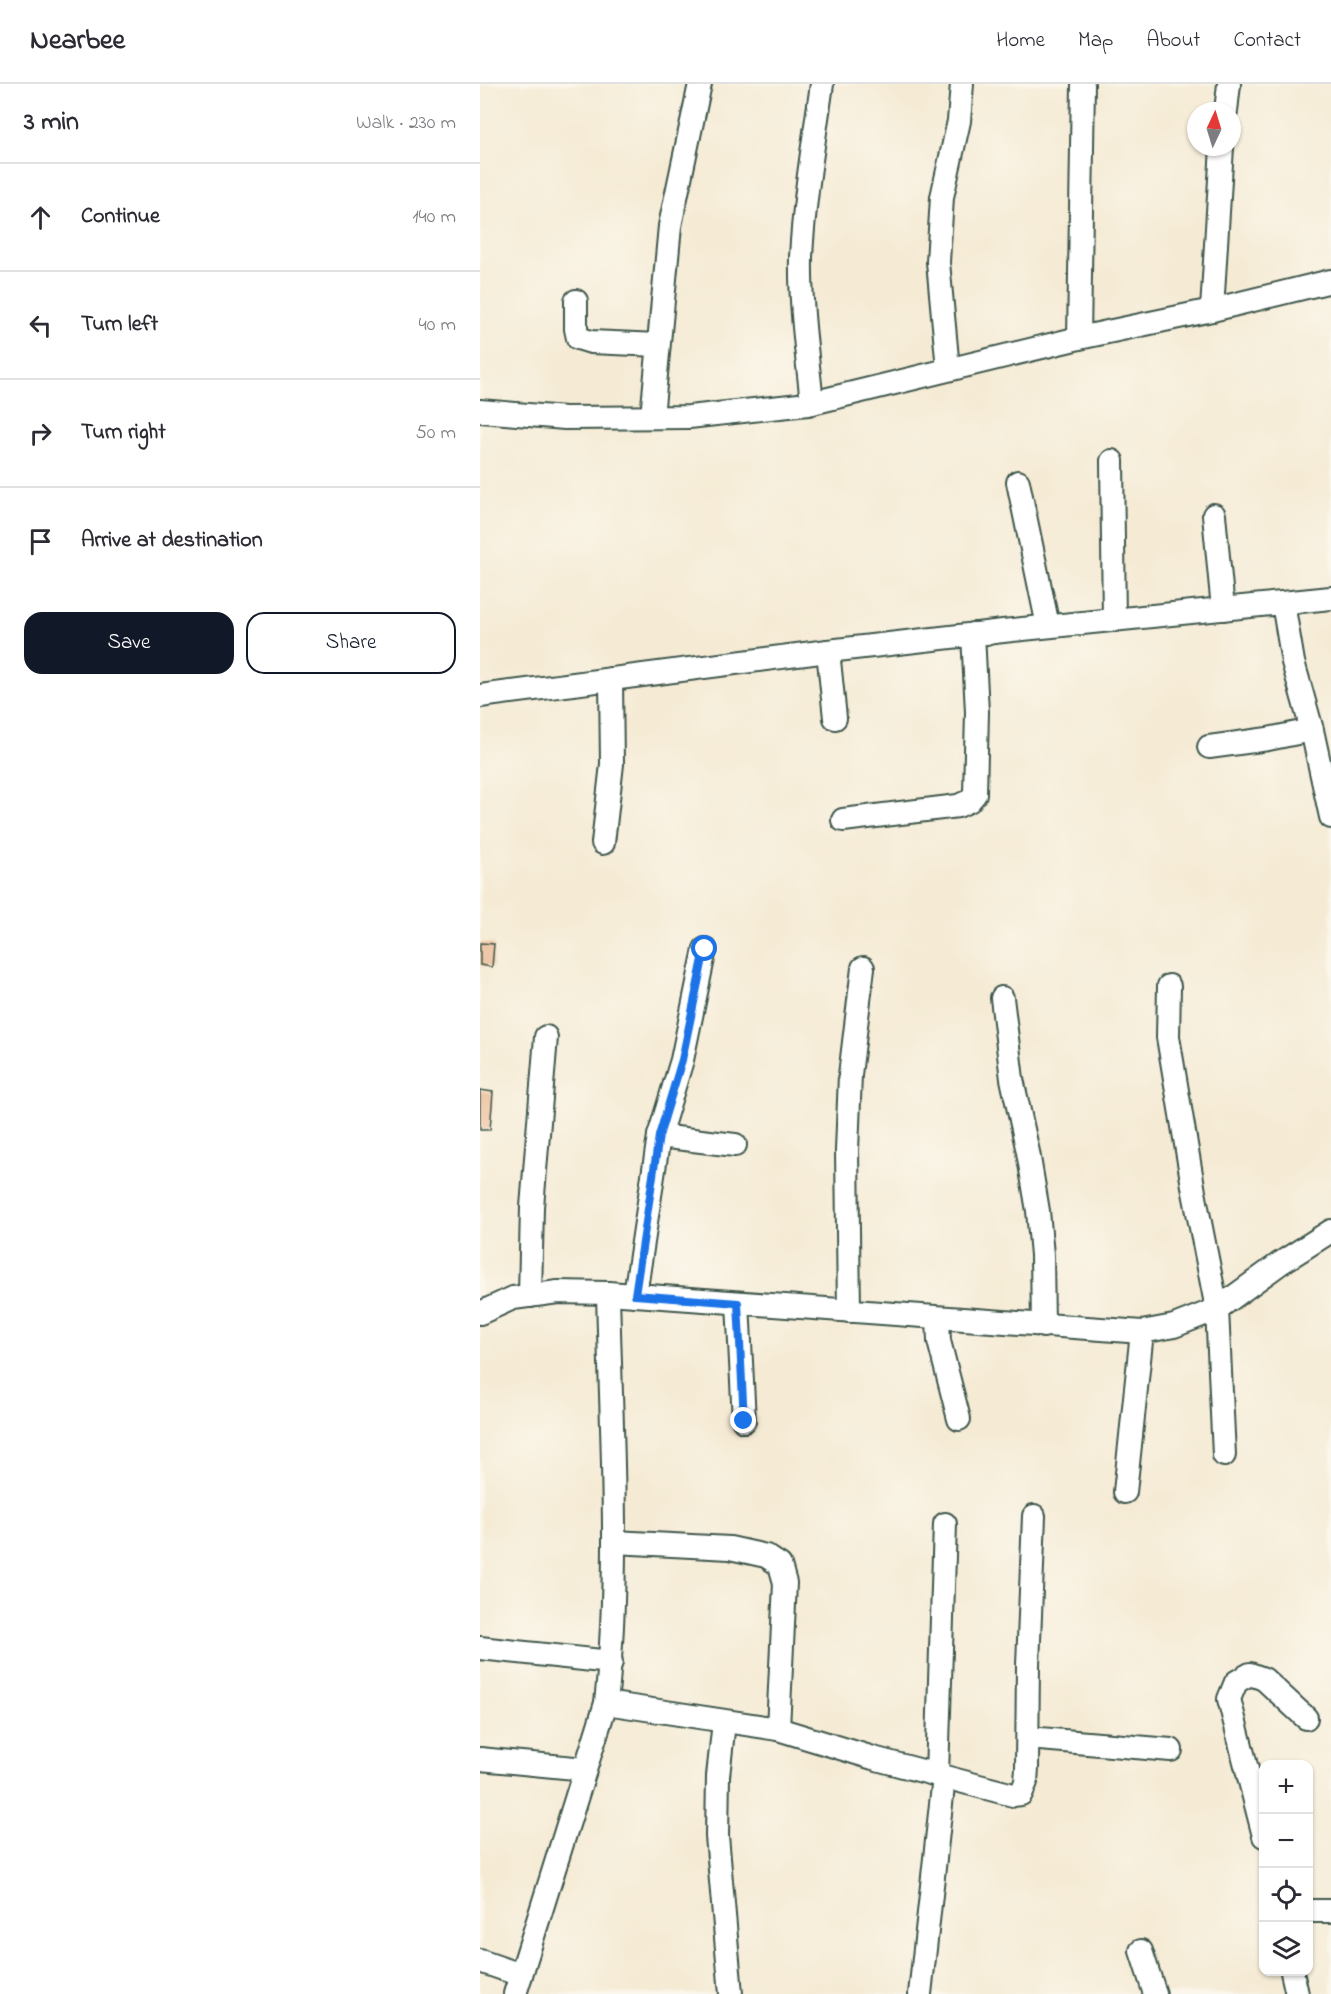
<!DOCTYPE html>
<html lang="en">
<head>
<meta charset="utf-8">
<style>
	body { margin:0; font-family:"Indie Flower",sans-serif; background:#f7f7f7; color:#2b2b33 }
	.controls { position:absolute; right:18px; bottom:18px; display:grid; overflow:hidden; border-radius:12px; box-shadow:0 2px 4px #0004 }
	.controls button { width:54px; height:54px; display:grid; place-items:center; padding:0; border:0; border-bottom:2px solid #e1e1e2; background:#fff; color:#2b2b33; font:30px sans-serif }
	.compass { position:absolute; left:707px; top:18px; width:54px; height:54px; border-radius:50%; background:#fff; box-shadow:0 2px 4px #0004; rotate:4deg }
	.stop { position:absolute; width:18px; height:18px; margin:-14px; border:4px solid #1a73e8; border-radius:50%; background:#fff }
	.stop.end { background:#1a73e8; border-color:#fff; box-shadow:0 2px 6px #0008 }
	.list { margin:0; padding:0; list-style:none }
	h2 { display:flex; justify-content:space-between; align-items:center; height:78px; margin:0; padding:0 24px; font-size:26px }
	h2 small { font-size:20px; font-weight:400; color:#7c7c81 }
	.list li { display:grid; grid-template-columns:39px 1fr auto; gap:18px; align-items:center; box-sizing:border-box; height:108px; padding:0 24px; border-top:2px solid #e1e1e2 }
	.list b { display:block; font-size:22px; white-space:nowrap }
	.list em { font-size:20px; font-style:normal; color:#7c7c81 }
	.actions { display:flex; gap:12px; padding:18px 24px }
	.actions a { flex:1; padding:14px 0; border:2px solid #111827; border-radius:18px; text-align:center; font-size:21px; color:#111827 }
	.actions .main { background:#111827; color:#fff }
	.icon { flex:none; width:33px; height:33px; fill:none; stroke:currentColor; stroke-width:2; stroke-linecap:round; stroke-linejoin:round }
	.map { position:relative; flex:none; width:851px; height:1910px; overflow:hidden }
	header { display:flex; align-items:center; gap:36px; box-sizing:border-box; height:84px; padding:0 30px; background:#fff; border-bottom:2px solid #e1e1e2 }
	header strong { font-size:28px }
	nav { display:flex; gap:33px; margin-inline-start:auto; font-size:21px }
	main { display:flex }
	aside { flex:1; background:#fff }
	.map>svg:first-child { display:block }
	.building { fill:#eab791 }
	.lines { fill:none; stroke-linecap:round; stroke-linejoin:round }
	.minor-casing { stroke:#3f574c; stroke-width:26 }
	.minor { stroke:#fff; stroke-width:22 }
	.route { stroke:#1a73e8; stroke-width:8 }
</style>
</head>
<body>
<header>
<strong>Nearbee</strong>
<nav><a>Home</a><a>Map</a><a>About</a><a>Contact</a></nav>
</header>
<main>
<aside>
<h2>3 min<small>Walk · 230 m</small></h2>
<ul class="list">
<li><svg class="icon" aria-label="ahead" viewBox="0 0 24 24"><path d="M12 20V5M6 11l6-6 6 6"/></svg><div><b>Continue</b></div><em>140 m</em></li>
<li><svg class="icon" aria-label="left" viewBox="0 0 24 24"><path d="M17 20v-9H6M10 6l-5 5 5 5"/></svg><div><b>Turn left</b></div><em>40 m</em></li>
<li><svg class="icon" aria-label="right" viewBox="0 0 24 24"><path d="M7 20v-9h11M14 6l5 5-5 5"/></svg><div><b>Turn right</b></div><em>50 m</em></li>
<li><svg class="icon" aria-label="arrive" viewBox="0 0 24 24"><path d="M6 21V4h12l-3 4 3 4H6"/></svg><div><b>Arrive at destination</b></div></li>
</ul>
<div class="actions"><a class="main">Save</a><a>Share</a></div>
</aside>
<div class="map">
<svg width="851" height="1910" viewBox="0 0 851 1910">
	<rect width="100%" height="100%" fill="#fbf7ec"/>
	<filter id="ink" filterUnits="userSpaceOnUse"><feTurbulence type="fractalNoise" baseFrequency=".0167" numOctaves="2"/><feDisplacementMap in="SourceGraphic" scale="12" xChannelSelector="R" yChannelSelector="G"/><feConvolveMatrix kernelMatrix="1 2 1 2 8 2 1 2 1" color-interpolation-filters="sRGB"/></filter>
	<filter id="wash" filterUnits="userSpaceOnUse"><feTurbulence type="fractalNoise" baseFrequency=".008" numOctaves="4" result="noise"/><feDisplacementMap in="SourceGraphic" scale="24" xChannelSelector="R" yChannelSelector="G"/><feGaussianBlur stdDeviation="1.35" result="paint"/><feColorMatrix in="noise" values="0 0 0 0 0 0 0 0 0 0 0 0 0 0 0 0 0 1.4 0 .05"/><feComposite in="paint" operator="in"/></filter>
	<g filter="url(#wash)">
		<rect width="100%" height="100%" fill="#f5ebd5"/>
		<g id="blocks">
			<g class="building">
				<polygon points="0,859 14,860 12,883 0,881"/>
				<polygon points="0,1006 13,1008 10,1046 0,1046"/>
			</g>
		</g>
	</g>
	<g filter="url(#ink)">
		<use href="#blocks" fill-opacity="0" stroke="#3f574c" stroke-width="1.5"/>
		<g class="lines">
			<defs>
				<g id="minor">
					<polyline points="746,27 749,0"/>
					<polyline points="96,217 96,245 98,254 111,258 178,261"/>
					<polyline points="732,226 742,63"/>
					<polyline points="599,254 603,0"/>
					<polyline points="468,285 458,178 462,113 479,37 482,0"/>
					<path d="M 332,319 C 327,270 320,221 321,173 C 324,115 334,57 342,0"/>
					<polyline points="0,327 85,334 209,333 328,320 599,254 732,226 851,197"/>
					<polyline points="172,333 190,142 220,0"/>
					<polyline points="632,377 634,536"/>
					<polyline points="538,398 568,542"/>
					<polyline points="734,431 743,525"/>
					<polyline points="803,519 813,578 832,646 851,733"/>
					<polyline points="348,567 355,634"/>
					<polyline points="0,612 348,567 523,547 851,514"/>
					<polyline points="729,663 788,655 832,646"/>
					<polyline points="363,736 478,722 489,717 495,710 497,628 493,550"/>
					<polyline points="123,759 132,680 131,595"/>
					<polyline points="689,902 688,953 714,1108 737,1225 744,1371"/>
					<polyline points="522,914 532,995 548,1068 558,1127 562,1171 563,1242"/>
					<polyline points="179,1052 255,1061"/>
					<polyline points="155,1211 179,1052 202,976 225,865"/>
					<polyline points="50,1212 52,1123 66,953"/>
					<polyline points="258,1219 264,1337"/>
					<polyline points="369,1227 367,1066 370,991 383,884"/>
					<polyline points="0,1229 33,1214 78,1208 128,1209 662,1248 694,1242 737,1225 799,1180 851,1147"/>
					<polyline points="458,1234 459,1257 479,1335"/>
					<polyline points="645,1408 662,1248"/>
					<polyline points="134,1458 250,1464 286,1472 300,1481 305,1499 298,1645"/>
					<polyline points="0,1564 131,1578"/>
					<polyline points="126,1619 298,1645 393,1674 533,1711 541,1710 546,1698 547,1684 548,1581 554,1432"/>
					<polyline points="244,1638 238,1692 237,1752 251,1910"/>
					<polyline points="548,1654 691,1666"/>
					<polyline points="0,1675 105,1685"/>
					<polyline points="457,1691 465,1440"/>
					<polyline points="784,1752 749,1615 756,1598 770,1590 784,1595 826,1634"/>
					<polyline points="828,1827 851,1827"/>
					<polyline points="661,1867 675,1910"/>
					<polyline points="0,1877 41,1891"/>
					<polyline points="812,1888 817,1910"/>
					<path d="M 35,1910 L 126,1619 C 141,1483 131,1345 128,1209"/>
					<polyline points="440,1910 464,1693"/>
				</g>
			</defs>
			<use href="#minor" class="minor-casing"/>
			<use href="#minor" class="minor"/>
		</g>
	</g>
	<g class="lines" filter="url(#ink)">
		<polyline class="route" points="225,865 202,976 179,1052 155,1211 258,1219 264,1337"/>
	</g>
</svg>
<div class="controls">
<button>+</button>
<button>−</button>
<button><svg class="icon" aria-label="locate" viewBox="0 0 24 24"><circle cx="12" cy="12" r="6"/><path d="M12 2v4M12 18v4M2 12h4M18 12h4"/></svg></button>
<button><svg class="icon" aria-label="layers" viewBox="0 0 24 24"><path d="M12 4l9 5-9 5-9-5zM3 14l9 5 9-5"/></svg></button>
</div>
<svg class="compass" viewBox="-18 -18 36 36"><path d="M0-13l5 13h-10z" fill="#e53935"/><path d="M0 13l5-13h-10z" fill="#7c7c81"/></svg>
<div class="stop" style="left:225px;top:865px"></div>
<div class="stop end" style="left:264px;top:1337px"></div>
</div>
</main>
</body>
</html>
